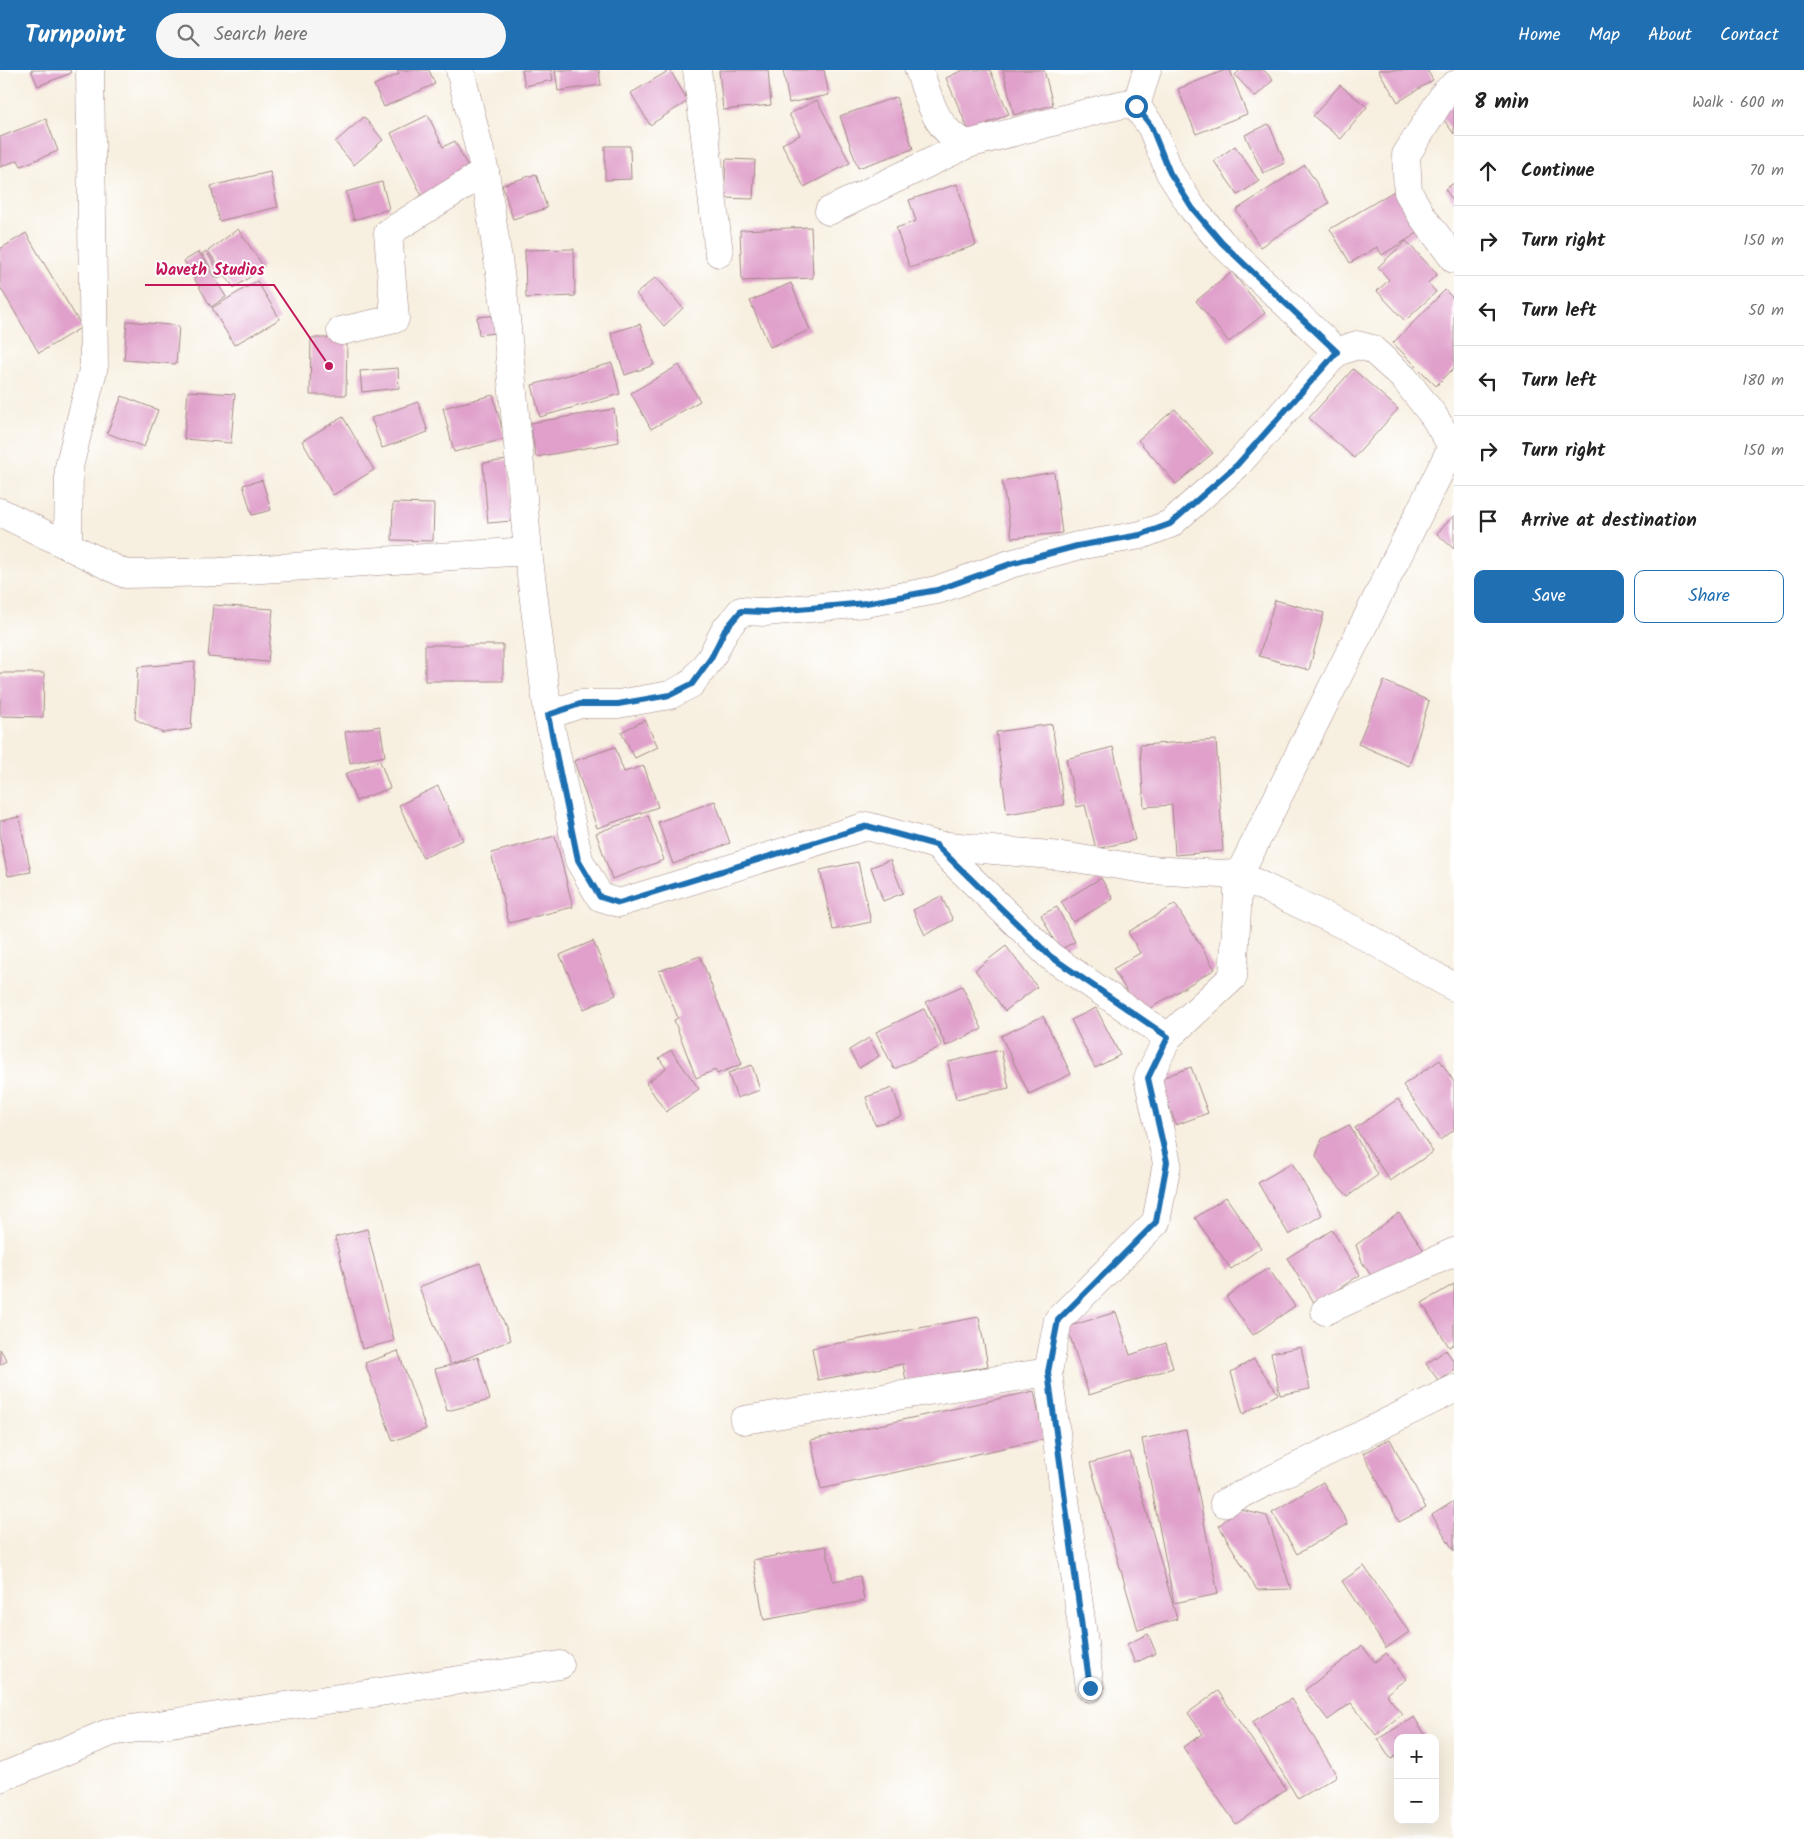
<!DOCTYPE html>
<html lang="en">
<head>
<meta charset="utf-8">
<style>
	body { margin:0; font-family:Kalam,sans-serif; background:#f6f6f6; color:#222 }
	.controls { position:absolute; right:15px; bottom:15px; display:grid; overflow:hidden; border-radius:10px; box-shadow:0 5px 20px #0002 }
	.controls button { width:45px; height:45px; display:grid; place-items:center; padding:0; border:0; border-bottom:1px solid #e0e0e0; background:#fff; color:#222; font:25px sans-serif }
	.stop { position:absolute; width:15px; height:15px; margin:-11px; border:4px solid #1f6fb2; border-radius:50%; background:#fff }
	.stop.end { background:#1f6fb2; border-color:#fff; box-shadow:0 1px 5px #0008 }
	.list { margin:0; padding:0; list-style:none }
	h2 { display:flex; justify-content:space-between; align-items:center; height:65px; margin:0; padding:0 20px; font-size:21px }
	h2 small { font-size:16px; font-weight:400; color:#767676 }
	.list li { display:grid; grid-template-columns:32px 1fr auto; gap:15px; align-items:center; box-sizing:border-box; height:70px; padding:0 20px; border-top:1px solid #e0e0e0 }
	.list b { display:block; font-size:19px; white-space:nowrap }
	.list em { font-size:16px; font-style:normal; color:#767676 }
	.actions { display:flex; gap:10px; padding:15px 20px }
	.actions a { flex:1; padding:11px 0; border:1px solid #1f6fb2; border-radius:10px; text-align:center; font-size:18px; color:#1f6fb2 }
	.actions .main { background:#1f6fb2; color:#fff }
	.icon { flex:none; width:28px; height:28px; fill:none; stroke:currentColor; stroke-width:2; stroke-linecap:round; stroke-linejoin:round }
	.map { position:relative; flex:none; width:1454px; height:1769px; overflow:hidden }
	header { display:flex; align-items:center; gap:30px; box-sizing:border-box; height:70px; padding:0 25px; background:#1f6fb2; color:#fff }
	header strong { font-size:24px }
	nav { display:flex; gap:28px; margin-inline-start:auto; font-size:18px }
	.search { width:350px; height:45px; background:#f6f6f6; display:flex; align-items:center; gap:12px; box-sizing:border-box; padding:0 18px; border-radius:28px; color:#767676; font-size:19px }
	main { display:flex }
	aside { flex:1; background:#fff }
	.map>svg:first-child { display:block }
	.building { fill:#e0a0cb }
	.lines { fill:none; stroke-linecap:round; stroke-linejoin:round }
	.minor-casing { stroke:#a08785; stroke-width:29 }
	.minor { stroke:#fff; stroke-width:28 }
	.route { stroke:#1f6fb2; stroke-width:6 }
	.leader { fill:none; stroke:#c2185b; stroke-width:2 }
	.callout-dot { fill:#c2185b; stroke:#fff; stroke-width:2 }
	.callout-label { font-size:16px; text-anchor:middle; font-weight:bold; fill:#c2185b; stroke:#fff; stroke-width:4; stroke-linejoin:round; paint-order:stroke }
</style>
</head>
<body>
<header>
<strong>Turnpoint</strong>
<div class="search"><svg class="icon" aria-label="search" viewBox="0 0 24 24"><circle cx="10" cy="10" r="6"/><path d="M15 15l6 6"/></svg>Search here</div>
<nav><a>Home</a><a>Map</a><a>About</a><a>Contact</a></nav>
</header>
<main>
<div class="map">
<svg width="1454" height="1769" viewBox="0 0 1454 1769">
	<rect width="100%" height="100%" fill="#fff"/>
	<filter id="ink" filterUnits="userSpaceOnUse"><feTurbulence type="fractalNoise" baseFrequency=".02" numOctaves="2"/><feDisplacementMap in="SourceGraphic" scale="10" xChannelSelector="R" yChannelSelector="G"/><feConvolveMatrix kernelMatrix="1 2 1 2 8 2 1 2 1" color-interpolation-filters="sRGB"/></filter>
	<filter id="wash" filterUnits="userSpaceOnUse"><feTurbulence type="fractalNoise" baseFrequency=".0096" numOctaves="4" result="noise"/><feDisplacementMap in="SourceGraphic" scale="20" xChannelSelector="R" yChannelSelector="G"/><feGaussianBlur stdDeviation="1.12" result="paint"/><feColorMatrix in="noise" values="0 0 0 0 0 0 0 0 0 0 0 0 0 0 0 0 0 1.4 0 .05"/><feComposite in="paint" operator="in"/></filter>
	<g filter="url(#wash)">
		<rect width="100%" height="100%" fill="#f7efdf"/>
		<g id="blocks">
			<g class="building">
				<polygon points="31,0 70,0 71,3 38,16"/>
				<polygon points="397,0 429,0 435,14 384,37 374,15 399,4"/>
				<polygon points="522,0 551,0 553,10 525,16"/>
				<polygon points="555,0 599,0 601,15 558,21"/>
				<polygon points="670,0 688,31 650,55 631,23"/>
				<polygon points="719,0 768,0 771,35 723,40"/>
				<polygon points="783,0 824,0 829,25 789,33"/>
				<polygon points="963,0 990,0 1009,44 969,61 946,8"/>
				<polygon points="1003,0 1044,0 1053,35 1014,45"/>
				<polygon points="1225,0 1230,0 1247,44 1196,64 1178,19"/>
				<polygon points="1240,0 1264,0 1273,10 1255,27 1235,5"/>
				<polygon points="1378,0 1427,0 1433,10 1398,32"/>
				<polygon points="1340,15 1367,37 1341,69 1313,46"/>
				<polygon points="896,27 913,79 858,98 840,46"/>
				<polygon points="817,30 850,93 804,117 782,74 800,65 789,44"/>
				<polygon points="1454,33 1454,64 1439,43"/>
				<polygon points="428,45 443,77 455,71 470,102 422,126 391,63"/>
				<polygon points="364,47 383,70 354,95 335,72"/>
				<polygon points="46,49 58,81 21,96 18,90 0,97 0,67"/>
				<polygon points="1269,54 1285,93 1263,103 1245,65"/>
				<polygon points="605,76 630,76 631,109 605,110"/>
				<polygon points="1235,76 1259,111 1238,125 1214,91"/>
				<polygon points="726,89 755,90 753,129 724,128"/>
				<polygon points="1305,95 1329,133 1260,177 1236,140"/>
				<polygon points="270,102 278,137 219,151 211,116"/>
				<polygon points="536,104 547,138 513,149 502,115"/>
				<polygon points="382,112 389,139 354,150 346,122"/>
				<polygon points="1454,113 1454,132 1445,119"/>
				<polygon points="957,114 976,175 910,198 896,158 916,151 909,130"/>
				<polygon points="1396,120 1421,161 1382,185 1377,177 1350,193 1330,159"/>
				<polygon points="811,157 813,208 742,211 740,160"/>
				<polygon points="238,159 264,197 234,218 208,181"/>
				<polygon points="26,163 82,257 39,283 0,217 0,179"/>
				<polygon points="1406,171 1437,204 1428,213 1436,222 1405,251 1377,221 1389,210 1378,197"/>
				<polygon points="574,179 575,226 526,228 525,180"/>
				<polygon points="206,181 222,206 218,209 202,184"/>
				<polygon points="199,182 226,227 211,237 184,191"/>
				<polygon points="1232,202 1265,243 1229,272 1196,231"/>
				<polygon points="656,207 683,238 664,256 636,224"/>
				<polygon points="257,211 280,249 234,275 212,238"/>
				<polygon points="791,213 810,260 770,277 750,231"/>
				<polygon points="1445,220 1454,229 1454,298 1436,316 1393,273"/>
				<polygon points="499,245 501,262 479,265 477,247"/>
				<polygon points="127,251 179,256 176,294 124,290"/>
				<polygon points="640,254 654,295 625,305 611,263"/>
				<polygon points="311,268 347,268 346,325 310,325"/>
				<polygon points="612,293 620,324 540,347 532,315"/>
				<polygon points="679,295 700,331 651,359 631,323"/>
				<polygon points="398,298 399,318 362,322 360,301"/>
				<polygon points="1353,299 1398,339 1354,388 1309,348"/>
				<polygon points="188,321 235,324 231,373 184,369"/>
				<polygon points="493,325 505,369 454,382 443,338"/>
				<polygon points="122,326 158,340 144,377 107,363"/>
				<polygon points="418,332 428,362 382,378 371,348"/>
				<polygon points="614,339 619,372 536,387 530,353"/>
				<polygon points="1175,339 1213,383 1176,414 1138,370"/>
				<polygon points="343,347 374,400 333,425 302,371"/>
				<polygon points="508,390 512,451 488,453 483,393"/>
				<polygon points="1054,402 1062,463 1012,468 1002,411"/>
				<polygon points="262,410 271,440 252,445 243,415"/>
				<polygon points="393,433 434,434 433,471 392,470"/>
				<polygon points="1454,445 1454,479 1437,464"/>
				<polygon points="1275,530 1324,543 1309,600 1259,586"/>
				<polygon points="213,535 273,539 268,592 208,587"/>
				<rect x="425" y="575" width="78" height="36"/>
				<polygon points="195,592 191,659 163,663 135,649 138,597"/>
				<polygon points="0,603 44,603 43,647 0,646"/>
				<polygon points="1384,611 1429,631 1409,696 1358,674"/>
				<polygon points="645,650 658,677 635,688 621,662"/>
				<polygon points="1052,654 1064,735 1007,744 996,662"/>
				<polygon points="380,656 385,686 350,693 345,662"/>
				<polygon points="1216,670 1223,781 1175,785 1172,735 1144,737 1140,675"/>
				<polygon points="615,677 624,702 644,696 658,737 597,758 574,691"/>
				<polygon points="1113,677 1135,770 1096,779 1085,735 1077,737 1066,689"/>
				<polygon points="380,691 390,718 356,731 345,704"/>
				<polygon points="438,716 463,770 423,788 399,735"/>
				<polygon points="715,731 730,773 673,794 658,752"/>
				<polygon points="648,745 664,790 612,809 596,763"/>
				<polygon points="19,747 31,802 8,806 0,768 0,751"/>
				<polygon points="555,766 573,837 509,853 491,783"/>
				<polygon points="890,790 903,823 883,831 871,797"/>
				<polygon points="858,792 871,852 833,860 820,800"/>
				<polygon points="1101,808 1113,829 1073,852 1061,832"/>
				<polygon points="941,826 953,850 925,865 913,840"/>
				<polygon points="1175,834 1215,899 1141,944 1113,899 1140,883 1128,862"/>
				<polygon points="1057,837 1075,872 1059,880 1041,845"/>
				<polygon points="593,871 616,925 584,939 560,885"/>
				<polygon points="1006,876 1037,917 1005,941 975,900"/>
				<polygon points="700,886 742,994 717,1004 715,1000 696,1008 674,950 678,948 659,901"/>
				<polygon points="962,916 982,959 946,976 926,932"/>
				<polygon points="1096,938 1120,985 1095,998 1071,950"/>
				<polygon points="924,939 942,976 894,999 876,962"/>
				<polygon points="1043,946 1071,1004 1029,1024 1001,966"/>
				<polygon points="869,968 879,986 859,998 849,980"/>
				<polygon points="671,980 699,1019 666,1042 646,1013 666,998 659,988"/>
				<polygon points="1001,980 1009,1018 956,1029 948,992"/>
				<polygon points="1440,990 1454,1012 1454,1060 1440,1070 1403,1015"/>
				<polygon points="752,995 760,1020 737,1028 728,1003"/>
				<polygon points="1191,997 1208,1043 1176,1055 1159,1009"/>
				<polygon points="893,1018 902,1046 875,1055 866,1027"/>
				<polygon points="1398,1029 1433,1082 1390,1111 1355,1058"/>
				<polygon points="1349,1055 1378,1105 1348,1126 1327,1104 1316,1086 1322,1069"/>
				<polygon points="1292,1093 1322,1145 1289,1165 1258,1113"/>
				<polygon points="1226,1127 1261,1178 1231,1199 1195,1148"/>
				<polygon points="1399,1143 1424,1181 1404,1197 1373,1209 1362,1192 1356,1175"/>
				<polygon points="367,1159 394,1271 362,1279 335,1167"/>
				<polygon points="1332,1160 1360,1205 1315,1234 1287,1188"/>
				<polygon points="480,1193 511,1270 452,1294 478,1287 490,1330 447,1341 435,1299 451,1295 419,1217"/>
				<polygon points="1268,1198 1295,1236 1253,1265 1226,1227"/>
				<polygon points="1454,1214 1454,1274 1449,1277 1422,1233"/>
				<polygon points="1116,1242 1130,1285 1166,1273 1173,1298 1089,1325 1067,1257"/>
				<polygon points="979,1247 988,1296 906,1311 903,1294 818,1310 812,1278"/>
				<polygon points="1301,1277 1310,1319 1280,1325 1271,1283"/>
				<polygon points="0,1279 7,1291 0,1295"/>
				<polygon points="1446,1280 1454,1292 1454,1301 1439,1311 1426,1294"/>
				<polygon points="398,1281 426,1359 393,1371 365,1293"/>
				<polygon points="1254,1289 1278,1324 1243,1344 1231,1302"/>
				<polygon points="1034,1321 1044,1369 821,1419 811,1370"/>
				<polygon points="1186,1360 1218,1524 1174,1533 1142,1369"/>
				<polygon points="1390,1369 1426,1438 1399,1452 1363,1383"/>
				<polygon points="1130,1382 1177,1549 1138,1560 1090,1393"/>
				<polygon points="1323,1412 1348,1454 1297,1484 1272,1442"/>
				<polygon points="1454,1431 1454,1481 1432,1445"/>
				<polygon points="1237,1439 1267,1446 1291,1519 1257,1520 1219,1456"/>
				<polygon points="826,1476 833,1511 860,1506 864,1531 764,1550 753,1490"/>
				<polygon points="1364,1496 1409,1562 1386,1578 1342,1511"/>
				<polygon points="1148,1564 1156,1583 1135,1593 1127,1574"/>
				<polygon points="1362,1576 1375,1592 1386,1583 1406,1609 1386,1624 1402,1644 1376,1665 1351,1633 1328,1650 1305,1620"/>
				<polygon points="1218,1621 1286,1719 1236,1754 1183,1677 1203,1664 1188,1643"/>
				<polygon points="1291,1629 1337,1706 1298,1729 1252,1652"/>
				<polygon points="1414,1647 1427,1668 1398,1668 1398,1685 1391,1689 1378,1669"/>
			</g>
		</g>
	</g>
	<g filter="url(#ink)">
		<use href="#blocks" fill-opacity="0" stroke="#a08785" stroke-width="1"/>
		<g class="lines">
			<defs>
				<g id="minor">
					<polyline points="460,0 485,102 505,237 528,481"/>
					<polyline points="697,0 719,183"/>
					<path d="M 919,0 C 930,30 935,62 968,74"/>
					<polyline points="1454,15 1445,23 1406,85 1408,122 1422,146 1454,189"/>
					<polyline points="1136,36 1147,0"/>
					<polyline points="829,141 968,74 1106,38 1125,34 1136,36 1151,56 1170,103 1193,139 1222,173 1337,282"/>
					<polyline points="341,261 395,249 388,163 485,102"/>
					<polyline points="0,442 125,504 220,502 528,481 548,645 579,790 600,827 619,833 867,756 936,775 1062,786 1150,800 1239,805 1454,373"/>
					<polyline points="68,476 69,397 94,296 90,0"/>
					<polyline points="548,645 580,634 618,634 670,625 691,614 711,588 725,560 741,541 765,542 866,533 937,520 1010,494 1077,476 1141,465 1170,454 1237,395 1337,282 1357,275 1372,279 1404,308 1433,345 1452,376"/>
					<polyline points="936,775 1050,886 1168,967"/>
					<polyline points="1325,1241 1454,1182"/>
					<polyline points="744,1350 1048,1302"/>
					<polyline points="1224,1433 1454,1319"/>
					<polyline points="1090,1618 1048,1302 1058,1250 1156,1152 1167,1093 1148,1008 1168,967 1233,907 1239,805 1354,860 1454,917"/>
					<polyline points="0,1708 111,1662 560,1595"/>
				</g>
			</defs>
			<use href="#minor" class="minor-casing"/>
			<use href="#minor" class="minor"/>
		</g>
	</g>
	<g class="lines" filter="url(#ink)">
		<polyline class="route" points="1090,1618 1048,1302 1058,1250 1156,1152 1167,1092 1148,1008 1168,967 1050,886 936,775 867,756 619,833 600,827 578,790 548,645 580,634 618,634 670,625 692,614 711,588 725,560 741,541 765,542 866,533 937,520 1010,494 1077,476 1140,465 1170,454 1237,395 1337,282 1222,173 1193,139 1170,103 1151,56 1136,36"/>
	</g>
	<path class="leader" d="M329 296L274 215H145"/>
	<circle class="callout-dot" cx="329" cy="296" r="5"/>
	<g class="callout-label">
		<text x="210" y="205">Waveth Studios</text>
	</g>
</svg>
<div class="controls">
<button>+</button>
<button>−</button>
</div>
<div class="stop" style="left:1136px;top:36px"></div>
<div class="stop end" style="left:1090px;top:1618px"></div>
</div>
<aside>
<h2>8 min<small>Walk · 600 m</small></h2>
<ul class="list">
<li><svg class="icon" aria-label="ahead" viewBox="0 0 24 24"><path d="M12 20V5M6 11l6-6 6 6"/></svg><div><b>Continue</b></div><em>70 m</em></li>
<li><svg class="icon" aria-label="right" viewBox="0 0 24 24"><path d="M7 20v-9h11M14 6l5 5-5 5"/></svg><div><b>Turn right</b></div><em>150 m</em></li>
<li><svg class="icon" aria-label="left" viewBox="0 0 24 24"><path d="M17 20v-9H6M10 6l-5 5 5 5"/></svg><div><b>Turn left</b></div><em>50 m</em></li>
<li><svg class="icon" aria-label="left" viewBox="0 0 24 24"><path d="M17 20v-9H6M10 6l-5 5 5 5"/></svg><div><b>Turn left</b></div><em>180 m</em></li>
<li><svg class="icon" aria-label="right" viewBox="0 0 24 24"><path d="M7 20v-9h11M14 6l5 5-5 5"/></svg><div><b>Turn right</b></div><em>150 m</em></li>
<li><svg class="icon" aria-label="arrive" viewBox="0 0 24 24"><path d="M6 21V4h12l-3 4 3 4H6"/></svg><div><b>Arrive at destination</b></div></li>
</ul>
<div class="actions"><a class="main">Save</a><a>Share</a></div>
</aside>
</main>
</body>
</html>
